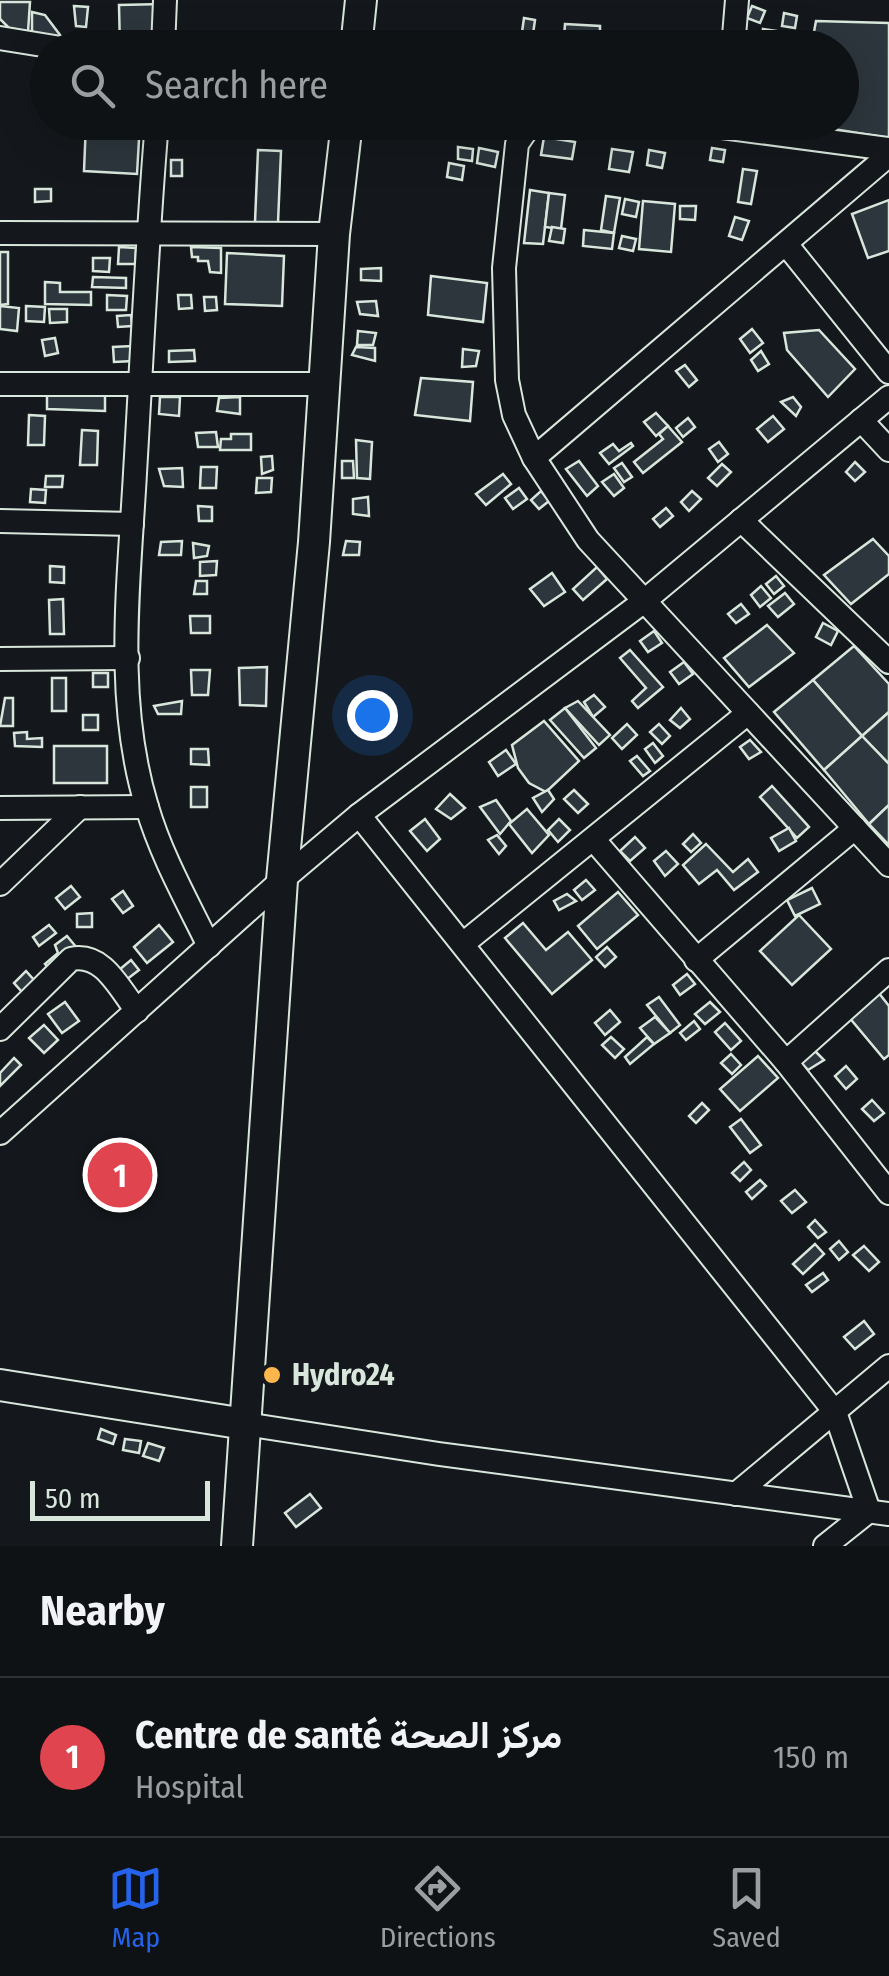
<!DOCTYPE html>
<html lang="en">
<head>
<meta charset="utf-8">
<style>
	body { margin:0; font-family:"Fira Sans Condensed",Vazirmatn,sans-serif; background:#181b1e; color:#f1f3f6 }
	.scale { position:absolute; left:30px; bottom:25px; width:180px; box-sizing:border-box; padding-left:10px; border:5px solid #d8e6dc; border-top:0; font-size:28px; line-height:35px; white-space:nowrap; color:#d8e6dc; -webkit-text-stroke:8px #14181c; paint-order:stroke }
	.you { position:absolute; left:372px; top:715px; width:35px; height:35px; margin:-25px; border:8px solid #fff; border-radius:50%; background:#1a73e8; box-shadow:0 0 0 15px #1a73e833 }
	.badge { display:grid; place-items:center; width:65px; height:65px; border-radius:50%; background:#2563eb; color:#fff; font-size:32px; font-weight:700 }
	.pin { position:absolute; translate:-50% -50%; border:5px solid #fff; box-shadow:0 2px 10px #0006 }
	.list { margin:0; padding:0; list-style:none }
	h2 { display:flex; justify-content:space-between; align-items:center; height:130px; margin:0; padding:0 40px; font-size:42px }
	h2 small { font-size:32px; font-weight:400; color:#9b9ea0 }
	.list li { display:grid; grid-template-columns:65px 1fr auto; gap:30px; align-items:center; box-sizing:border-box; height:160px; padding:0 40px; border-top:2px solid #2f3234 }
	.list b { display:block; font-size:38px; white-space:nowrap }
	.list p { margin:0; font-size:32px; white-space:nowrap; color:#9b9ea0 }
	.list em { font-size:32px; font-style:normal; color:#9b9ea0 }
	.icon { flex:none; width:55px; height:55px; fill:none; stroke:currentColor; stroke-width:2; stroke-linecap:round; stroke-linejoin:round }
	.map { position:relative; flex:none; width:889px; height:1546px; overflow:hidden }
	.search { position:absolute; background:#0f1215; box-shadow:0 10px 40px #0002; left:30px; right:30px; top:30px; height:110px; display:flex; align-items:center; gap:25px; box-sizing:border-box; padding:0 35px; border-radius:55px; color:#9b9ea0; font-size:38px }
	.sheet { height:290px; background:#0f1215 }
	nav { display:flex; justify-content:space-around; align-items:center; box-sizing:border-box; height:140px; border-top:2px solid #2f3234; background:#0f1215; font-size:28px; color:#9b9ea0 }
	nav a { display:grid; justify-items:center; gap:5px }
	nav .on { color:#2563eb }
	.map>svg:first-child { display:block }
	.building { fill:#2c363c; stroke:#d8e6dc; stroke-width:2.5 }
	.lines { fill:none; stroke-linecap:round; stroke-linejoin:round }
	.street-casing { stroke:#d8e6dc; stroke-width:26 }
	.secondary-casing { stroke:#d8e6dc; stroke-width:34 }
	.street { stroke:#14181c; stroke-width:22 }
	.secondary { stroke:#14181c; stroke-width:30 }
	.poi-dot { fill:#ffb74d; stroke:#14181c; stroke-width:4 }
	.labels { text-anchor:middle; stroke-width:8; stroke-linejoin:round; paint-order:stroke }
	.poi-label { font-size:30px; font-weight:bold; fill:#d8e6dc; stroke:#14181c; text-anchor:start }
</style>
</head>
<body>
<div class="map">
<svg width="889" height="1546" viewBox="0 0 889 1546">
	<rect width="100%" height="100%" fill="#14181c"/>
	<g class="building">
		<polygon points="0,2 30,2 28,32 9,28 0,19"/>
		<polygon points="163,4 158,48 120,48 119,5"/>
		<polygon points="74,6 88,7 86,27 76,26"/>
		<polygon points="752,6 765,11 760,23 747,18"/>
		<polygon points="32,12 45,15 60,35 60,44 32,36"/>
		<polygon points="784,13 797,16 795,28 782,26"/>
		<polygon points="524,18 535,20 533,34 522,32"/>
		<polygon points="816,21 889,23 889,138 796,123 842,122 842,48 811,48"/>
		<polygon points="565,24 600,26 600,40 564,37"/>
		<polygon points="763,29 777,31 775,48 761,45"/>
		<polygon points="86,122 140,122 137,174 84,171"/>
		<polygon points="544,137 575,142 572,159 541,155"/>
		<polygon points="458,147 473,149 472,161 458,159"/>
		<polygon points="479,148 498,152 495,167 477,163"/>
		<polygon points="712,148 725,150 723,162 710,160"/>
		<polygon points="612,149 633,152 629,172 609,169"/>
		<polygon points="258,150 281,151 278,223 255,222"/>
		<polygon points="649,150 665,153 662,168 647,165"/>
		<rect x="171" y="160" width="11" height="16"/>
		<polygon points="449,163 464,166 462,180 447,177"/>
		<polygon points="743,169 757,171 751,204 738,202"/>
		<polygon points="35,189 51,189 51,201 35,202"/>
		<polygon points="530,190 549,193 543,244 524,243"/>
		<polygon points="549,193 565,195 561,229 545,227"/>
		<polygon points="606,196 620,198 614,233 601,230"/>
		<polygon points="625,199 639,202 636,217 622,214"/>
		<polygon points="889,200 889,251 868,258 852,214"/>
		<polygon points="643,201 675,204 671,252 639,249"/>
		<polygon points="680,206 696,206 695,220 680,219"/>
		<polygon points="735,217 749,221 742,240 729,236"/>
		<polygon points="552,227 565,229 563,243 549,241"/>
		<polygon points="584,230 614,233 612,249 583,246"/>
		<polygon points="622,236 636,239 633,251 619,248"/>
		<polygon points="119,247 136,248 135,264 118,264"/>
		<polygon points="191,247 221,248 221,273 210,272 208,261 198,261 198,257 192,257"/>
		<polygon points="0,252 8,252 8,304 0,305"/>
		<polygon points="227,253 284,256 282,306 225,304"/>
		<polygon points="93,258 110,258 109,272 93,271"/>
		<polygon points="381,268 381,281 361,280 361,269"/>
		<polygon points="431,276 487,283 483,322 428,315"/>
		<polygon points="93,277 126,278 126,288 92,287"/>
		<polygon points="45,282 60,283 60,292 91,292 91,305 45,304"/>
		<polygon points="107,295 127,296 126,310 107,310"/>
		<polygon points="178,295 191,295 192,308 179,309"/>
		<polygon points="204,297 216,297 217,310 205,311"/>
		<polygon points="376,301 378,316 360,314 357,302"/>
		<polygon points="0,306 19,308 17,331 0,329"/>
		<polygon points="26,306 45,307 44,322 26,321"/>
		<polygon points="49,309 67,309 67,322 50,323"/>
		<polygon points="131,315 132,326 118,327 117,316"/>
		<polygon points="752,329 763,343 750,353 740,339"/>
		<polygon points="819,330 855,369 828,397 787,350 784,333"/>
		<polygon points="358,331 376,333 373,345 357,345"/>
		<polygon points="55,338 58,353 45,356 42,340"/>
		<polygon points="132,346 133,361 114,362 113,347"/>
		<polygon points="356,347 375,348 375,361 352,355"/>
		<polygon points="463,349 479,351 476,366 462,367"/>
		<polygon points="194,350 195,361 169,362 169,351"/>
		<polygon points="761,351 769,364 758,371 751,360"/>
		<polygon points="685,365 697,380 689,387 676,371"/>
		<polygon points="421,378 473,382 470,421 415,415"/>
		<polygon points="47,390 105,393 105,411 47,409"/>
		<polygon points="160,397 180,397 179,416 159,414"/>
		<polygon points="240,397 240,414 217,411 219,398"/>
		<polygon points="793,397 801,407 796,416 781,402"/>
		<polygon points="656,413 668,426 656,436 644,422"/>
		<polygon points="29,415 45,416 44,445 28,445"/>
		<polygon points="773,416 784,429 768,442 757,429"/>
		<polygon points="688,418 695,427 683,437 676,428"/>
		<polygon points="668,426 682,442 643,473 634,462 663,439 659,434"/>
		<polygon points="82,430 98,431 97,465 80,465"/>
		<polygon points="216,432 218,447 198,447 196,433"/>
		<polygon points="231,434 251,434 251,450 220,450 221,439 231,439"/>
		<polygon points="356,440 372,442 370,479 357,478"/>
		<polygon points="719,442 728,454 718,462 709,449"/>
		<polygon points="631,443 633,446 609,464 600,453 613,444 619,451"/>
		<polygon points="272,456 273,470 262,474 261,457"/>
		<polygon points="342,461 353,461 354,478 342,478"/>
		<polygon points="579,461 598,486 587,496 566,469"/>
		<polygon points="855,462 865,472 855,481 846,472"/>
		<polygon points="622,463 632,477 624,482 614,468"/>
		<polygon points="722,464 731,472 717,486 708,478"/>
		<polygon points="201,467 217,467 216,488 200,488"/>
		<polygon points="182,468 183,487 164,486 159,469"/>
		<polygon points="503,474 511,484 486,505 476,494"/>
		<polygon points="614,474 624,488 614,496 602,482"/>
		<polygon points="46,476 63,476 62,487 45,487"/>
		<polygon points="257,478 272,478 271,492 256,493"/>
		<polygon points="519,488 527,499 513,509 505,498"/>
		<polygon points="31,489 46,490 45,503 30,502"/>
		<polygon points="541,491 549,501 539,509 531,500"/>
		<polygon points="692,491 701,499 689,511 681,502"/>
		<polygon points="368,497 369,516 353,514 353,499"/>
		<polygon points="198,506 212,507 212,521 199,521"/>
		<polygon points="666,508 673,516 660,527 653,519"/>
		<polygon points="873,539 889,556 889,574 851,604 824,575"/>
		<polygon points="182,541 181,555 159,555 161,542"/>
		<polygon points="346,541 360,542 359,555 343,555"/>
		<polygon points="193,543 209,546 207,556 194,558"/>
		<polygon points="217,561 216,575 200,576 200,562"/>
		<polygon points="50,566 64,567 64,583 50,582"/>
		<polygon points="597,567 607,579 583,600 573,589"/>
		<polygon points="552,573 565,592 544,606 530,589"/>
		<polygon points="776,576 784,586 774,594 766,584"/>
		<polygon points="196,581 207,581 207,594 194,594"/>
		<polygon points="761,586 771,598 760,607 751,595"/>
		<polygon points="785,593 794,604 778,617 768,606"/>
		<polygon points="63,599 64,634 50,634 49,600"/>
		<polygon points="741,604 749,614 736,623 728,614"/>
		<polygon points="190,616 210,616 210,633 191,633"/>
		<polygon points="823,623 838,631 831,645 816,637"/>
		<polygon points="767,625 794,653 749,687 724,658"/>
		<polygon points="654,631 662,643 648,652 640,641"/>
		<polygon points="854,646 889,684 889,712 862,736 813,680"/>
		<polygon points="630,650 663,687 638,708 632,701 646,688 620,658"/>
		<polygon points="684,662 693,674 679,684 670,672"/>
		<polygon points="267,667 266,706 240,705 239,668"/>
		<polygon points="191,670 210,670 208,695 192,695"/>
		<rect x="93" y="673" width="15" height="14"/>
		<rect x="52" y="678" width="14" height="33"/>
		<polygon points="813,680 862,736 824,770 774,712"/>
		<polygon points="594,695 605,707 593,717 584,702"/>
		<polygon points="5,698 13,698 13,726 0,726"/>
		<polygon points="182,701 181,714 158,714 154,706"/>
		<polygon points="578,701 610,735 599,745 565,708"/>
		<polygon points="565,708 596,748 584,758 550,720"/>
		<polygon points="681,708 690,719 680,728 670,720"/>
		<polygon points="889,712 889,764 862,736"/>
		<rect x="83" y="715" width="15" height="15"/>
		<polygon points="544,721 579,761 546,792 529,783 518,768 512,745"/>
		<polygon points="627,724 637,735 622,749 612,738"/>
		<polygon points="659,724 670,736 662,744 650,732"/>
		<polygon points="27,732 27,739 42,738 42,747 15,746 14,733"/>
		<polygon points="862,736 889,764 889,805 869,824 824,770"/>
		<polygon points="750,740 761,752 749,759 740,747"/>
		<polygon points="653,743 663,756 655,763 645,749"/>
		<rect x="54" y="746" width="53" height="37"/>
		<polygon points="191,749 208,749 209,765 191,764"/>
		<polygon points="506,750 516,764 498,776 489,762"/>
		<polygon points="637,756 650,771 643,776 630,761"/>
		<polygon points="772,786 809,827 797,838 760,797"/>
		<rect x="191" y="787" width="16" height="20"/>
		<polygon points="548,790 554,799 542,812 533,798"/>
		<polygon points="574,790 588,804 578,813 564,799"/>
		<polygon points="450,794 465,808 451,819 436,809"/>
		<polygon points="496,800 511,821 500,834 480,807"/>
		<polygon points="889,805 889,845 869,824"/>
		<polygon points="527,809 549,835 532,853 509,824"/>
		<polygon points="425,819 440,839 427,851 410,831"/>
		<polygon points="559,819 570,830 558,842 548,830"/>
		<polygon points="789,828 796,841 779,851 771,838"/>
		<polygon points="693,834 701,843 691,852 683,844"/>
		<polygon points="497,835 506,846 499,854 488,840"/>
		<polygon points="635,837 645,848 630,861 620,851"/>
		<polygon points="706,844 733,872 748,859 758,872 734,890 717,870 699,884 683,865"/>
		<polygon points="666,851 678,864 665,876 654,861"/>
		<polygon points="586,880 595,890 582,900 574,890"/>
		<polygon points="71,886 80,897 65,909 56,898"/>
		<polygon points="812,888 820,904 795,916 787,900"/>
		<polygon points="123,891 133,906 123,913 112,899"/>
		<polygon points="618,892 638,915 597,949 578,926"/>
		<polygon points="567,894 576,901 559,910 554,901"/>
		<polygon points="92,913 92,927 77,927 77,914"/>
		<polygon points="799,915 831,949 792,985 760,951"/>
		<polygon points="523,923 546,950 568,932 592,960 552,994 505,938"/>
		<polygon points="49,925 56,933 39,946 33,937"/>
		<polygon points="159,925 173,942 147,963 134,947"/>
		<polygon points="67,936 77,948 50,970 45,964 58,953 55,945"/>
		<polygon points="607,947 616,957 605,967 596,957"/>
		<polygon points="131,960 139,970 126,980 119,970"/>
		<polygon points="26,971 34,980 22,992 14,983"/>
		<polygon points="687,974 695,984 680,995 673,985"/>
		<polygon points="878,992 889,1006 889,1055 884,1059 848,1016"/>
		<polygon points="659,997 680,1025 670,1033 647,1005"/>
		<polygon points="65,1002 79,1021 62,1033 48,1014"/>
		<polygon points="710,1002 720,1012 705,1024 695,1014"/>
		<polygon points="610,1010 620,1022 605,1035 595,1023"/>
		<polygon points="655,1017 670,1033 654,1044 640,1028"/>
		<polygon points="694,1021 700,1029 686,1040 680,1033"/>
		<polygon points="725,1023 741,1041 731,1050 715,1032"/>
		<polygon points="44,1025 58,1040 44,1053 29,1038"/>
		<polygon points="611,1037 624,1049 615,1058 602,1045"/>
		<polygon points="647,1037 654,1044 630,1064 625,1057"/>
		<polygon points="815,1051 824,1060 808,1070 800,1062"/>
		<polygon points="731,1054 741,1065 732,1074 721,1063"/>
		<polygon points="758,1056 778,1078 740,1111 720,1089"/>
		<polygon points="14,1058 21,1065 0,1086 0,1073"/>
		<polygon points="846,1066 857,1079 846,1089 835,1076"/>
		<polygon points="872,1100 884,1113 874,1121 862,1109"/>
		<polygon points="702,1103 709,1110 696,1123 689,1116"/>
		<polygon points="741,1119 761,1145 750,1153 730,1127"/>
		<polygon points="744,1162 751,1170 740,1181 732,1173"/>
		<polygon points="760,1180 766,1186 752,1199 746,1192"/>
		<polygon points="795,1190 806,1202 792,1213 781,1201"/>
		<polygon points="815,1220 826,1232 818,1238 808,1227"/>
		<polygon points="839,1241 848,1252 839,1260 830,1249"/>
		<polygon points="815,1244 824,1254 803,1274 793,1264"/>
		<polygon points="864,1246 879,1262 869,1271 853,1255"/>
		<polygon points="823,1273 828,1280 812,1292 806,1285"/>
		<polygon points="864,1321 874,1334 855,1349 844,1337"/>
		<polygon points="101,1429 116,1435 113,1444 98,1439"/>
		<polygon points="125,1439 141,1441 139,1453 123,1450"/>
		<polygon points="148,1443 164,1448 159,1461 143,1456"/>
		<polygon points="310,1494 321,1508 296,1527 285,1513"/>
	</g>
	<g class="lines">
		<defs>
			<g id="street">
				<polyline points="0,38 61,48"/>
				<polyline points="163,48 165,0"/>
				<polyline points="733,48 737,0"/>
				<path d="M 157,122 C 147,239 142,356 135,473 C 129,583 114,700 147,807 C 161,855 187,901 209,946"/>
				<polyline points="572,122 722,127 889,149"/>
				<polyline points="889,155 534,458 588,540 889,865"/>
				<polyline points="0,233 334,234"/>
				<polyline points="786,244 889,372"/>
				<polyline points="0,384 325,384"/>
				<polyline points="861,420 889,450"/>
				<polyline points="534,458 514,415 507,380 504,268 517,144 530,125 543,122"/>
				<polyline points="741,520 889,662"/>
				<polyline points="0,521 132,524"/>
				<polyline points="0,659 128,658"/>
				<polyline points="0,808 147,807"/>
				<polyline points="359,815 835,1412 869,1511 825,1546"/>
				<polyline points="594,840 786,1062 889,1193"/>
				<polyline points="0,884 80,807"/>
				<polyline points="464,943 748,713"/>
				<polyline points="696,960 855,828"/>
				<path d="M 0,1029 L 71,959 C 103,952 119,988 137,1011"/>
				<polyline points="786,1062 889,970"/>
				<polyline points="0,1133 282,880 359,815 643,602 889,397"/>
				<polyline points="245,1424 439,1454 889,1514"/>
				<polyline points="736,1494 889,1366"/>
			</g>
			<g id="secondary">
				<polyline points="356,48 361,0"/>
				<polyline points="0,1385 245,1424"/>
				<polyline points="237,1546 282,880 314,542 334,234 347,122"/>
			</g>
		</defs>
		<use href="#street" class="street-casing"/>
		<use href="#secondary" class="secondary-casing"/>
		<use href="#street" class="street"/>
		<use href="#secondary" class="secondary"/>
	</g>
	<circle class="poi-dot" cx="272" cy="1375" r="10"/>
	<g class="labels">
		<g class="poi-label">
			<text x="292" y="1385">Hydro24</text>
		</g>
	</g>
</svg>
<div class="scale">50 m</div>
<div class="you"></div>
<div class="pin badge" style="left:120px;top:1175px;background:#e0444e">1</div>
<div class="search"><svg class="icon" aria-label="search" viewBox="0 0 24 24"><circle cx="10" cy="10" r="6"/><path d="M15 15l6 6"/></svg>Search here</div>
</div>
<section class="sheet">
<h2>Nearby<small></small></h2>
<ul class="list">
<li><span class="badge" style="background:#e0444e">1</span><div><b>Centre de santé مركز الصحة</b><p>Hospital</p></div><em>150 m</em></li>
</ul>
</section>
<nav>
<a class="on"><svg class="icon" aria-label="map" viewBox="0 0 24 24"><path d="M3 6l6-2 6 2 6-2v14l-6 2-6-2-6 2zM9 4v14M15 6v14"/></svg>Map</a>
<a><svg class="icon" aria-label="directions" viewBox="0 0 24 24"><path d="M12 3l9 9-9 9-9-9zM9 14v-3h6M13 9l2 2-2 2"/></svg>Directions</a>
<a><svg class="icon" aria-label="saved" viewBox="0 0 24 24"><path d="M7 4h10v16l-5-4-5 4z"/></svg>Saved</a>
</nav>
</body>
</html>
